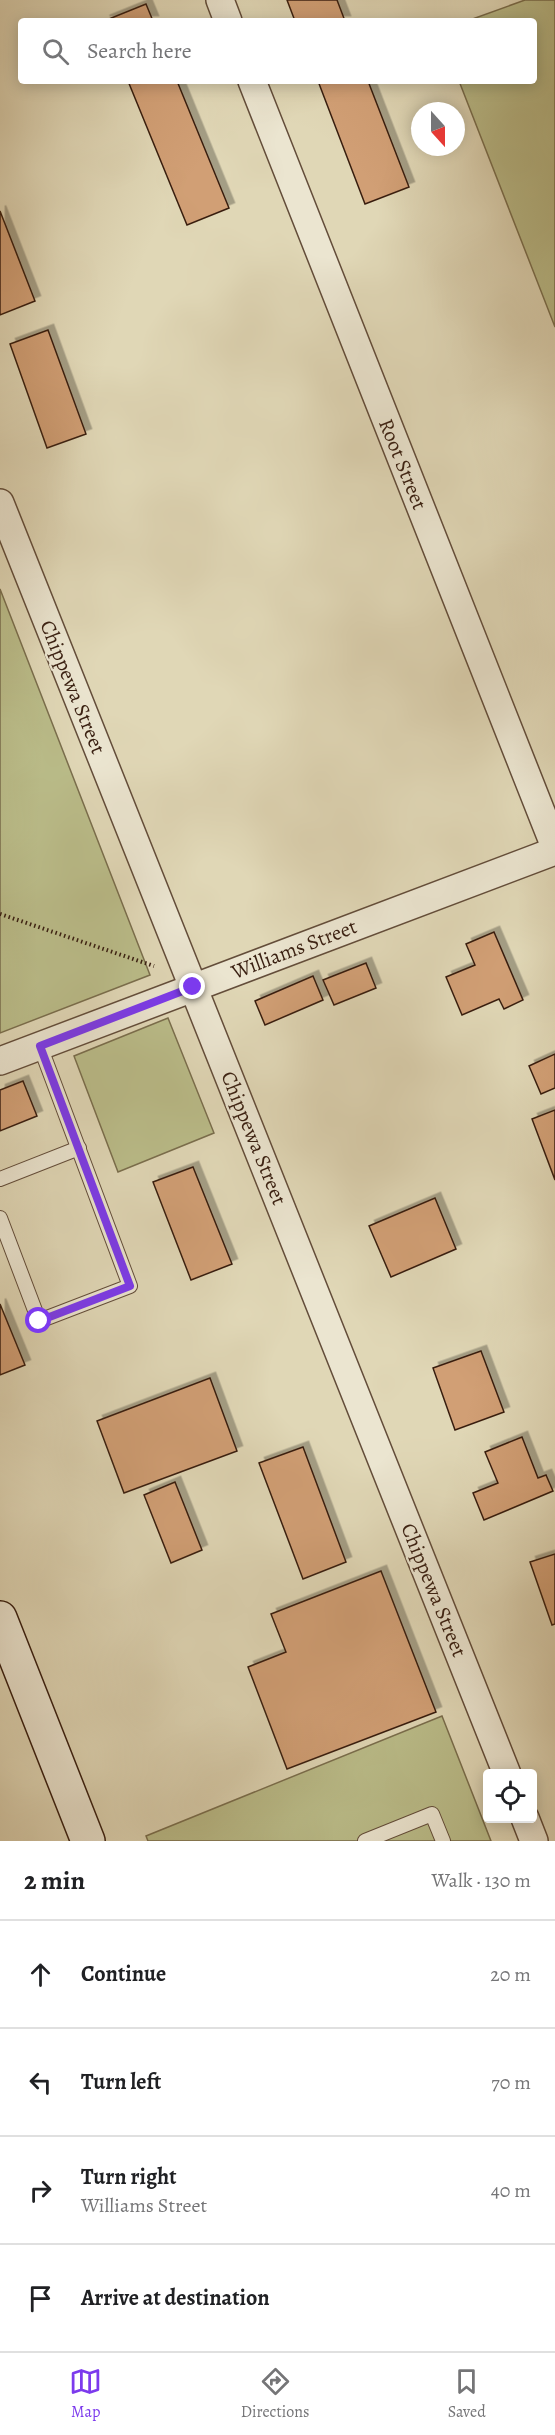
<!DOCTYPE html>
<html lang="en">
<head>
<meta charset="utf-8">
<style>
	body { margin:0; font-family:Alegreya,serif; background:#f6f6f6; color:#202124 }
	.controls { position:absolute; right:18px; bottom:18px; display:grid; overflow:hidden; border-radius:6px; box-shadow:0 3px 15px #0003 }
	.controls button { width:54px; height:54px; display:grid; place-items:center; padding:0; border:0; border-bottom:2px solid #e0e0e0; background:#fff; color:#202124; font:30px sans-serif }
	.compass { position:absolute; left:411px; top:102px; width:54px; height:54px; border-radius:50%; background:#fff; box-shadow:0 3px 15px #0003; rotate:159deg }
	.stop { position:absolute; width:18px; height:18px; margin:-14px; border:4px solid #7c3aed; border-radius:50%; background:#fff }
	.stop.end { background:#7c3aed; border-color:#fff; box-shadow:0 2px 6px #0008 }
	.list { margin:0; padding:0; list-style:none }
	h2 { display:flex; justify-content:space-between; align-items:center; height:78px; margin:0; padding:0 24px; font-size:26px }
	h2 small { font-size:20px; font-weight:400; color:#757577 }
	.list li { display:grid; grid-template-columns:39px 1fr auto; gap:18px; align-items:center; box-sizing:border-box; height:108px; padding:0 24px; border-top:2px solid #e0e0e0 }
	.list b { display:block; font-size:22px; white-space:nowrap }
	.list p { margin:0; font-size:20px; white-space:nowrap; color:#757577 }
	.list em { font-size:20px; font-style:normal; color:#757577 }
	.icon { flex:none; width:33px; height:33px; fill:none; stroke:currentColor; stroke-width:2; stroke-linecap:round; stroke-linejoin:round }
	.map { position:relative; flex:none; width:555px; height:1841px; overflow:hidden }
	.search { position:absolute; background:#fff; box-shadow:0 3px 15px #0003; left:18px; right:18px; top:18px; height:66px; display:flex; align-items:center; gap:15px; box-sizing:border-box; padding:0 21px; border-radius:6px; color:#757577; font-size:22px }
	.sheet { height:510px; background:#fff }
	nav { display:flex; justify-content:space-around; align-items:center; box-sizing:border-box; height:84px; border-top:2px solid #e0e0e0; background:#fff; font-size:16px; color:#757577 }
	nav a { display:grid; justify-items:center; gap:3px }
	nav .on { color:#7c3aed }
	.map>svg:first-child { display:block }
	.green { fill:#babc89; stroke:#7a6e4d; stroke-width:1.5 }
	.building { fill:#d19f75; stroke:#391f11; stroke-width:1.5; filter:url(#shadow) }
	.lines { fill:none; stroke-linecap:round; stroke-linejoin:round }
	.service-casing { stroke:#634d3a; stroke-width:16 }
	.minor-casing { stroke:#634d3a; stroke-width:30 }
	.secondary-casing { stroke:#391f11; stroke-width:36 }
	.path { stroke:#391f11; stroke-width:4; stroke-dasharray:1.5 3; stroke-linecap:butt }
	.service { stroke:#ebe5d0; stroke-width:14 }
	.minor { stroke:#ebe5d0; stroke-width:27 }
	.secondary { stroke:#ebe5d0; stroke-width:33 }
	.route { stroke:#7c3aed; stroke-width:8 }
	.labels { text-anchor:middle; stroke-width:4.5; stroke-linejoin:round; paint-order:stroke }
	.street-label { font-size:21px; fill:#391f11; stroke:#ebe5d0 }
</style>
</head>
<body>
<div class="map">
<svg width="555" height="1841" viewBox="0 0 555 1841">
	<defs>
		<filter id="shadow"><feDropShadow dx="5.5" dy="-5.5" stdDeviation="0" flood-color="#0004"/></filter>
	</defs>
	<rect width="100%" height="100%" fill="#e0d7b6"/>
	<filter id="stains"><feTurbulence type="fractalNoise" baseFrequency=".00333" numOctaves="4"/><feColorMatrix values="0 0 0 0 .2 0 0 0 0 .09 0 0 0 0 .02 0 0 0 .5 -.17"/></filter>
	<radialGradient id="worn" r=".72"><stop offset=".6" stop-color="#630" stop-opacity="0"/><stop offset="1" stop-color="#630" stop-opacity=".3"/></radialGradient>
	<g class="green">
		<polygon points="525,0 555,0 555,327 459,81 534,81 534,21 467,21"/>
		<polygon points="0,589 150,975 0,1033"/>
		<polygon points="168,1018 214,1133 118,1172 74,1056"/>
		<polygon points="442,1716 491,1841 148,1841 146,1836"/>
	</g>
	<g class="building">
		<polygon points="287,0 337,0 345,21 295,21"/>
		<polygon points="146,4 153,21 104,21"/>
		<polygon points="128,81 177,81 229,208 187,225"/>
		<polygon points="318,81 368,81 409,187 365,204"/>
		<polygon points="0,211 35,301 0,315"/>
		<polygon points="48,330 86,434 47,448 10,344"/>
		<polygon points="494,932 523,1000 504,1009 499,999 462,1015 446,977 475,965 466,944"/>
		<polygon points="366,963 376,988 334,1005 323,980"/>
		<polygon points="313,976 323,1000 265,1025 255,1001"/>
		<polygon points="555,1054 555,1088 541,1094 529,1066"/>
		<polygon points="23,1081 37,1116 0,1131 0,1090"/>
		<polygon points="555,1110 555,1180 532,1119"/>
		<polygon points="193,1167 232,1264 191,1280 153,1182"/>
		<polygon points="435,1198 456,1249 391,1277 369,1226"/>
		<polygon points="0,1304 25,1365 0,1375"/>
		<polygon points="481,1351 504,1412 455,1430 433,1368"/>
		<polygon points="210,1378 237,1451 124,1493 97,1421"/>
		<polygon points="522,1437 538,1478 546,1475 553,1491 484,1520 473,1493 498,1483 485,1452"/>
		<polygon points="303,1447 346,1562 303,1579 259,1463"/>
		<polygon points="175,1482 202,1550 171,1563 144,1495"/>
		<polygon points="555,1554 555,1624 552,1625 530,1562"/>
		<polygon points="381,1571 436,1712 287,1769 248,1667 286,1652 271,1614"/>
	</g>
	<g class="lines">
		<defs>
			<g id="service">
				<polyline points="0,1179 79,1148"/>
				<polyline points="0,1218 39,1321 130,1286 40,1046"/>
				<polyline points="365,1841 432,1814 443,1841"/>
			</g>
			<g id="minor">
				<polyline points="220,0 228,21"/>
				<polyline points="252,81 555,847"/>
				<polyline points="0,503 507,1774"/>
				<polyline points="0,1061 555,851"/>
				<polyline points="525,1818 534,1841"/>
			</g>
			<polyline id="secondary" points="0,1618 88,1841"/>
		</defs>
		<use href="#service" class="service-casing"/>
		<use href="#minor" class="minor-casing"/>
		<use href="#secondary" class="secondary-casing"/>
		<polyline class="path" points="0,914 154,966"/>
		<use href="#service" class="service"/>
		<use href="#minor" class="minor"/>
		<use href="#secondary" class="secondary"/>
	</g>
	<g class="lines">
		<polyline class="route" points="39,1321 130,1286 40,1046 193,987"/>
	</g>
	<g class="labels">
		<g class="street-label">
			<text transform="translate(403 464) rotate(68)" y="7">Root Street</text>
			<text transform="translate(73 687) rotate(68)" y="7">Chippewa Street</text>
			<text transform="translate(294 949) rotate(-21)" y="7">Williams Street</text>
			<text transform="translate(254 1138) rotate(68)" y="7">Chippewa Street</text>
			<text transform="translate(434 1590) rotate(68)" y="7">Chippewa Street</text>
		</g>
	</g>
	<rect width="100%" height="100%" filter="url(#stains)"/>
	<rect width="100%" height="100%" fill="url(#worn)"/>
</svg>
<div class="controls">
<button><svg class="icon" aria-label="locate" viewBox="0 0 24 24"><circle cx="12" cy="12" r="6"/><path d="M12 2v4M12 18v4M2 12h4M18 12h4"/></svg></button>
</div>
<svg class="compass" viewBox="-18 -18 36 36"><path d="M0-13l5 13h-10z" fill="#e53935"/><path d="M0 13l5-13h-10z" fill="#757577"/></svg>
<div class="stop" style="left:39px;top:1321px"></div>
<div class="stop end" style="left:193px;top:987px"></div>
<div class="search"><svg class="icon" aria-label="search" viewBox="0 0 24 24"><circle cx="10" cy="10" r="6"/><path d="M15 15l6 6"/></svg>Search here</div>
</div>
<section class="sheet">
<h2>2 min<small>Walk · 130 m</small></h2>
<ul class="list">
<li><svg class="icon" aria-label="ahead" viewBox="0 0 24 24"><path d="M12 20V5M6 11l6-6 6 6"/></svg><div><b>Continue</b></div><em>20 m</em></li>
<li><svg class="icon" aria-label="left" viewBox="0 0 24 24"><path d="M17 20v-9H6M10 6l-5 5 5 5"/></svg><div><b>Turn left</b></div><em>70 m</em></li>
<li><svg class="icon" aria-label="right" viewBox="0 0 24 24"><path d="M7 20v-9h11M14 6l5 5-5 5"/></svg><div><b>Turn right</b><p>Williams Street</p></div><em>40 m</em></li>
<li><svg class="icon" aria-label="arrive" viewBox="0 0 24 24"><path d="M6 21V4h12l-3 4 3 4H6"/></svg><div><b>Arrive at destination</b></div></li>
</ul>
</section>
<nav>
<a class="on"><svg class="icon" aria-label="map" viewBox="0 0 24 24"><path d="M3 6l6-2 6 2 6-2v14l-6 2-6-2-6 2zM9 4v14M15 6v14"/></svg>Map</a>
<a><svg class="icon" aria-label="directions" viewBox="0 0 24 24"><path d="M12 3l9 9-9 9-9-9zM9 14v-3h6M13 9l2 2-2 2"/></svg>Directions</a>
<a><svg class="icon" aria-label="saved" viewBox="0 0 24 24"><path d="M7 4h10v16l-5-4-5 4z"/></svg>Saved</a>
</nav>
</body>
</html>
